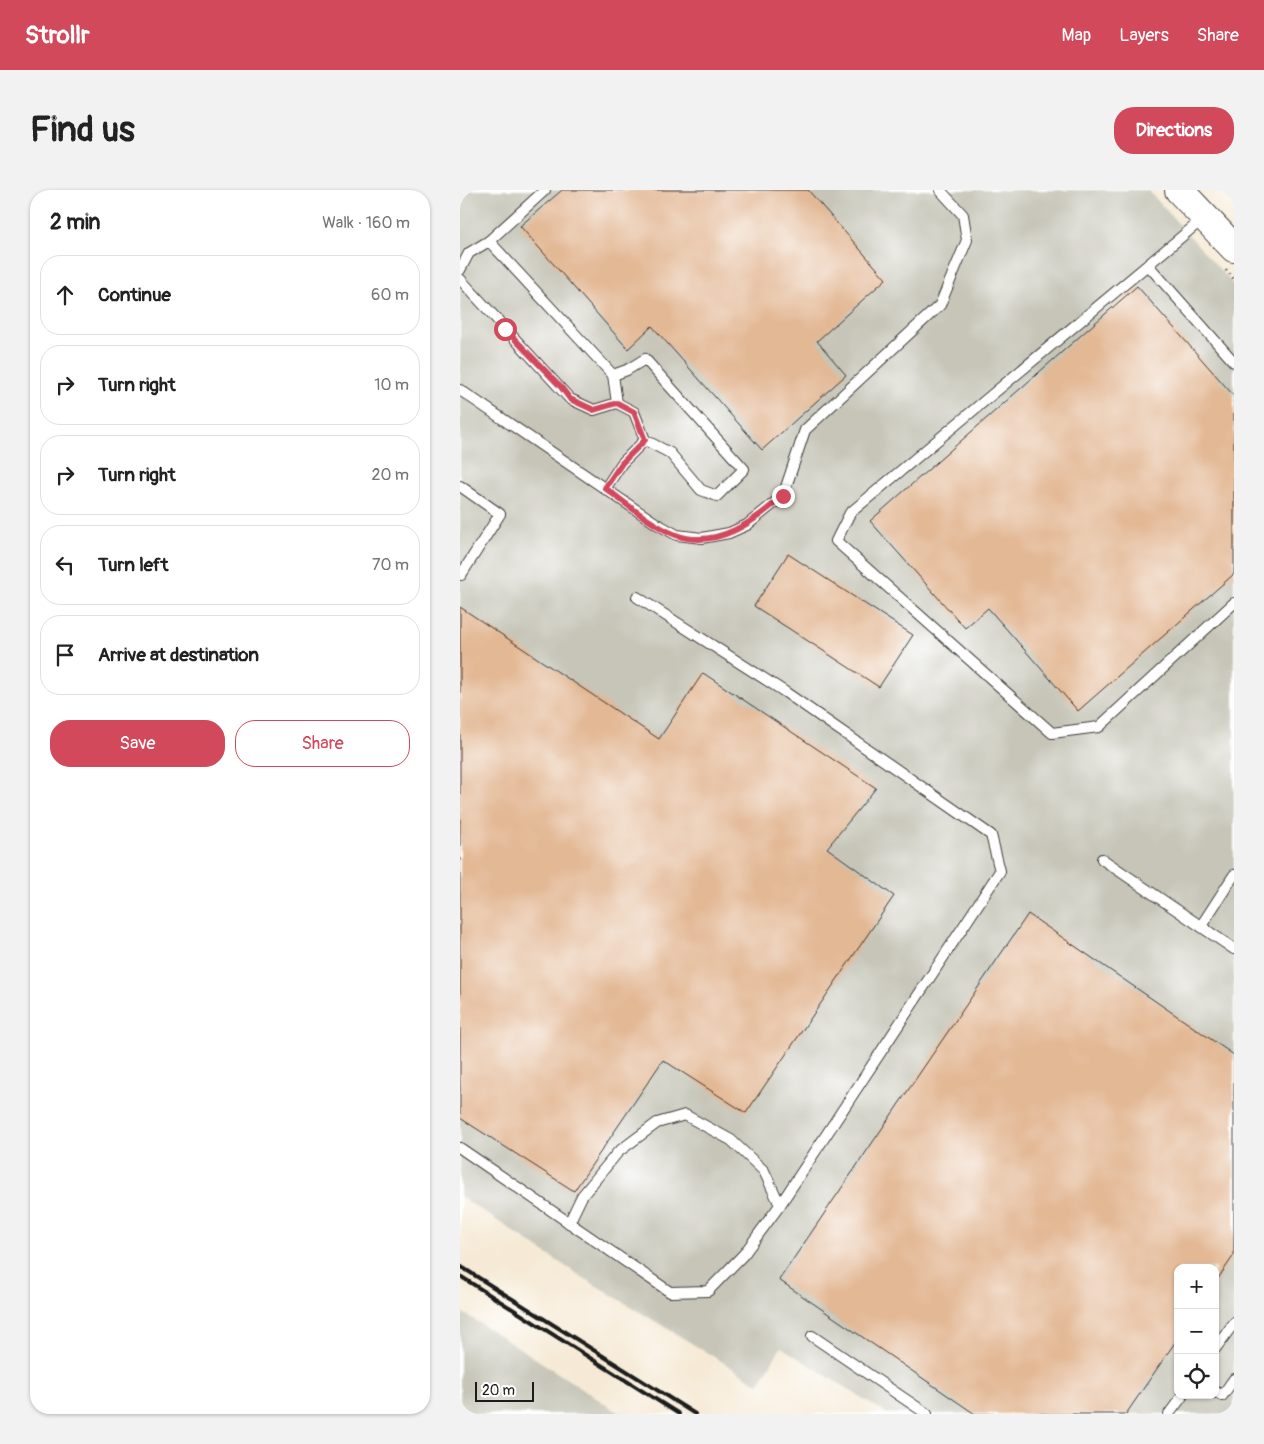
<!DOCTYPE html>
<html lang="en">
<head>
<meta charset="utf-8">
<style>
	body { margin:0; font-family:Pangolin,sans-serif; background:#f2f2f2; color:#222 }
	.controls { position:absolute; right:15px; bottom:15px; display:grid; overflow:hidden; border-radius:10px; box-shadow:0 1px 4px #0004 }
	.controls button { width:45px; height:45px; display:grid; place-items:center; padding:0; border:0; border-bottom:1px solid #e0e0e0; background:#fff; color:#222; font:25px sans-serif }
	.scale { position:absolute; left:15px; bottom:12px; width:59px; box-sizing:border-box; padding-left:5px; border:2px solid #1c1c1c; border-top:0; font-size:14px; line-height:18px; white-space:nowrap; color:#1c1c1c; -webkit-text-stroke:4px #fff; paint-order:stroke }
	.stop { position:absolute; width:15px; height:15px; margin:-11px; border:4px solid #d1495b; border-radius:50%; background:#fff }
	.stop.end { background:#d1495b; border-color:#fff; box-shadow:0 1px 5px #0008 }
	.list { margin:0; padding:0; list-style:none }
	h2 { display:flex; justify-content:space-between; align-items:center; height:65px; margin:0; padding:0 20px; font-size:21px }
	h2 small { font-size:16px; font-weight:400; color:#767676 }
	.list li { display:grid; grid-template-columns:32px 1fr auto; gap:15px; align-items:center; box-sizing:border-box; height:80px; margin:0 10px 10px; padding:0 10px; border:1px solid #e0e0e0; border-radius:20px }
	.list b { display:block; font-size:19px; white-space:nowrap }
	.list em { font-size:16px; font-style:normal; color:#767676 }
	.actions { display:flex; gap:10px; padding:15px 20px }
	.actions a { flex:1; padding:11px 0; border:1px solid #d1495b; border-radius:20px; text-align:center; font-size:18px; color:#d1495b }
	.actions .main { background:#d1495b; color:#fff }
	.icon { flex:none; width:28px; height:28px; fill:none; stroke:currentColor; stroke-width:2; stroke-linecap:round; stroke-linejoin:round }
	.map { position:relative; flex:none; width:774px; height:1224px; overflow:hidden; border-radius:20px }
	header { display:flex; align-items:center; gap:30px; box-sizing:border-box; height:70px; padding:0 25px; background:#d1495b; color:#fff }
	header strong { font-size:24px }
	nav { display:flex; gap:28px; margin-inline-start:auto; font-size:18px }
	.intro { display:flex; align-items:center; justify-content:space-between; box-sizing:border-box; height:120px; padding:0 30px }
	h1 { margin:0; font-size:35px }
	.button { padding:12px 22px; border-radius:20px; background:#d1495b; color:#fff; font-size:18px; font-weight:700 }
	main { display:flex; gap:30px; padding:0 30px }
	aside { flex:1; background:#fff; border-radius:20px; box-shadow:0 1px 4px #0004 }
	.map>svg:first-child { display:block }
	.industrial { fill:#c6c5b8; fill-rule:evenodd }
	.building { fill:#e3b894 }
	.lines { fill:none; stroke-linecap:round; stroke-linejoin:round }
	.lane-casing { stroke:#3d3b38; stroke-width:12 }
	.secondary-casing { stroke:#3d3b38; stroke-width:30 }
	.path { stroke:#3d3b38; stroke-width:3; stroke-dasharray:1 4; stroke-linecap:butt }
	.lane { stroke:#fff; stroke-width:10 }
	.secondary { stroke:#fff; stroke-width:28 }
	.rail { stroke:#1c1c1c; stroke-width:4 }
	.route { stroke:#d1495b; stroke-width:6 }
</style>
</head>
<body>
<header>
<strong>Strollr</strong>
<nav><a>Map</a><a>Layers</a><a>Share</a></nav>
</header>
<div class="intro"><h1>Find us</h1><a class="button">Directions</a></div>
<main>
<aside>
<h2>2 min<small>Walk · 160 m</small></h2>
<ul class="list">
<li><svg class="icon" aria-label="ahead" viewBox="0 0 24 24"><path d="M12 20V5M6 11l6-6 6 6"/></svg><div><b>Continue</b></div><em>60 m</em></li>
<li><svg class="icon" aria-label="right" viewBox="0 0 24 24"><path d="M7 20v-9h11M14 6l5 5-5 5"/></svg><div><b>Turn right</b></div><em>10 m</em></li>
<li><svg class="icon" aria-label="right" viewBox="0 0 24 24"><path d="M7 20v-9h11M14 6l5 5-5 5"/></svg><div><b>Turn right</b></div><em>20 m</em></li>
<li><svg class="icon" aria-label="left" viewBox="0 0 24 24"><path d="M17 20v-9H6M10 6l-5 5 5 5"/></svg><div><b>Turn left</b></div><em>70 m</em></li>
<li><svg class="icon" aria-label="arrive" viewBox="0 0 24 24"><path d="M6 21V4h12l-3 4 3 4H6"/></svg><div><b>Arrive at destination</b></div></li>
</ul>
<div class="actions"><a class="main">Save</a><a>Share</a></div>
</aside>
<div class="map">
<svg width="774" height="1224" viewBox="0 0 774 1224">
	<rect width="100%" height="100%" fill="#fff"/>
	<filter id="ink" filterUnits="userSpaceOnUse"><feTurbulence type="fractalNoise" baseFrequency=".02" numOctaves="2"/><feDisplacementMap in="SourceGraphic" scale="10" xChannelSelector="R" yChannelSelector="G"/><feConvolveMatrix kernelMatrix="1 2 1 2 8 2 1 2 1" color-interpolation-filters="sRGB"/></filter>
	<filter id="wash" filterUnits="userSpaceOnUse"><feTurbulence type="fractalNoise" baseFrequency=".0096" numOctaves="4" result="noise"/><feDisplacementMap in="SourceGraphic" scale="20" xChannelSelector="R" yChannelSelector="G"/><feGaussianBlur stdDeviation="1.12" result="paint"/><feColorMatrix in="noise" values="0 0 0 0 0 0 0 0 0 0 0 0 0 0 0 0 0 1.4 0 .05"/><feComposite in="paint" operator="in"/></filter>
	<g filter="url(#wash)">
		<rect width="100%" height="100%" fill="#f6ead6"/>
		<g class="industrial">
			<path d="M 0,0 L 688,0 L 774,95 L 774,1224 L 427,1224 L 321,1157 L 299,1194 L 117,1084 L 0,1006 ZM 718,1078 L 755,1078 L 755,1205 L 718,1205 Z"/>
			<polygon points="0,1121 44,1148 161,1224 0,1224"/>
		</g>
		<g id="blocks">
			<g class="building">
				<polygon points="102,0 348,0 426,89 357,151 386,185 302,260 192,136 168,159 60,36"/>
				<polygon points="677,96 774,206 774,384 618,521 528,418 505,438 410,331"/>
				<polygon points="328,364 453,445 419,497 294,416"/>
				<polygon points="0,417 199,549 243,483 416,598 367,658 434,706 286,923 203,870 114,1001 0,928"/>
				<polygon points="568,724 774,865 774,1065 755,1093 755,1078 718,1078 718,1148 666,1224 515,1224 319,1090"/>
			</g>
		</g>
	</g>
	<g filter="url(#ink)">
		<use href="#blocks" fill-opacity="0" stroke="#3d3b38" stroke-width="1"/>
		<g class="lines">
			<defs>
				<g id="lane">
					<polyline points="744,28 390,323 376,351 592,543 639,537 774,413"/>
					<polyline points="29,51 85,0"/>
					<polyline points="688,75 774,172"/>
					<polyline points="0,80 9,63 29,51 153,185 167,180 185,169 284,279 257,306 241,300 210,263 185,250 174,222 157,213 134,220 110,209 0,89"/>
					<polyline points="153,185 157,213"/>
					<polyline points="0,200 197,334 217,345 242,348 269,343 287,335 323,306 345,240 480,115 507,50 503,25 480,0"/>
					<polyline points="0,296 40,324 1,385"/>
					<polyline points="145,299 162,273 185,250"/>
					<polyline points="642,669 774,759"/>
					<polyline points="741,736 774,685"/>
					<polyline points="0,958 210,1102 248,1101 284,1064 320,1015 540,681 531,645 325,502 177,407"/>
					<polyline points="109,1033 122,1006 158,962 197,933 225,925 271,950 304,981 320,1015"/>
					<polyline points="352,1146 467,1224"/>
					<polyline points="755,1159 774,1133"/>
					<polyline points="755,1201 762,1206 774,1189"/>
					<polyline points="709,1224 723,1205"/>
				</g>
				<polyline id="secondary" points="719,0 774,58"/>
			</defs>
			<use href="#lane" class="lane-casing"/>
			<use href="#secondary" class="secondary-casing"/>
			<polyline class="path" points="766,80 774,89"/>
			<use href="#lane" class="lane"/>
			<use href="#secondary" class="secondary"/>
			<g class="rail">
				<polyline points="0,1076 235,1224"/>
				<polyline points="0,1086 219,1224"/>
			</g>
		</g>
	</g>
	<g class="lines" filter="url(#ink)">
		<path class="route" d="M 45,139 L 101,197 L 110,209 L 134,220 L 157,213 L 174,222 L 185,250 L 162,273 L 145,298 C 167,314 191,335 216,345 C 256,360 295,331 323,306"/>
	</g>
</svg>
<div class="controls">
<button>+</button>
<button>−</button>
<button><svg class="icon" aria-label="locate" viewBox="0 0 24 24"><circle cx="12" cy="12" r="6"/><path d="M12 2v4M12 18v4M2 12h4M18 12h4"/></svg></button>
</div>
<div class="scale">20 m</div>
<div class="stop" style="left:45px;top:139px"></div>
<div class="stop end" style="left:323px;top:306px"></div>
</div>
</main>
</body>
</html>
